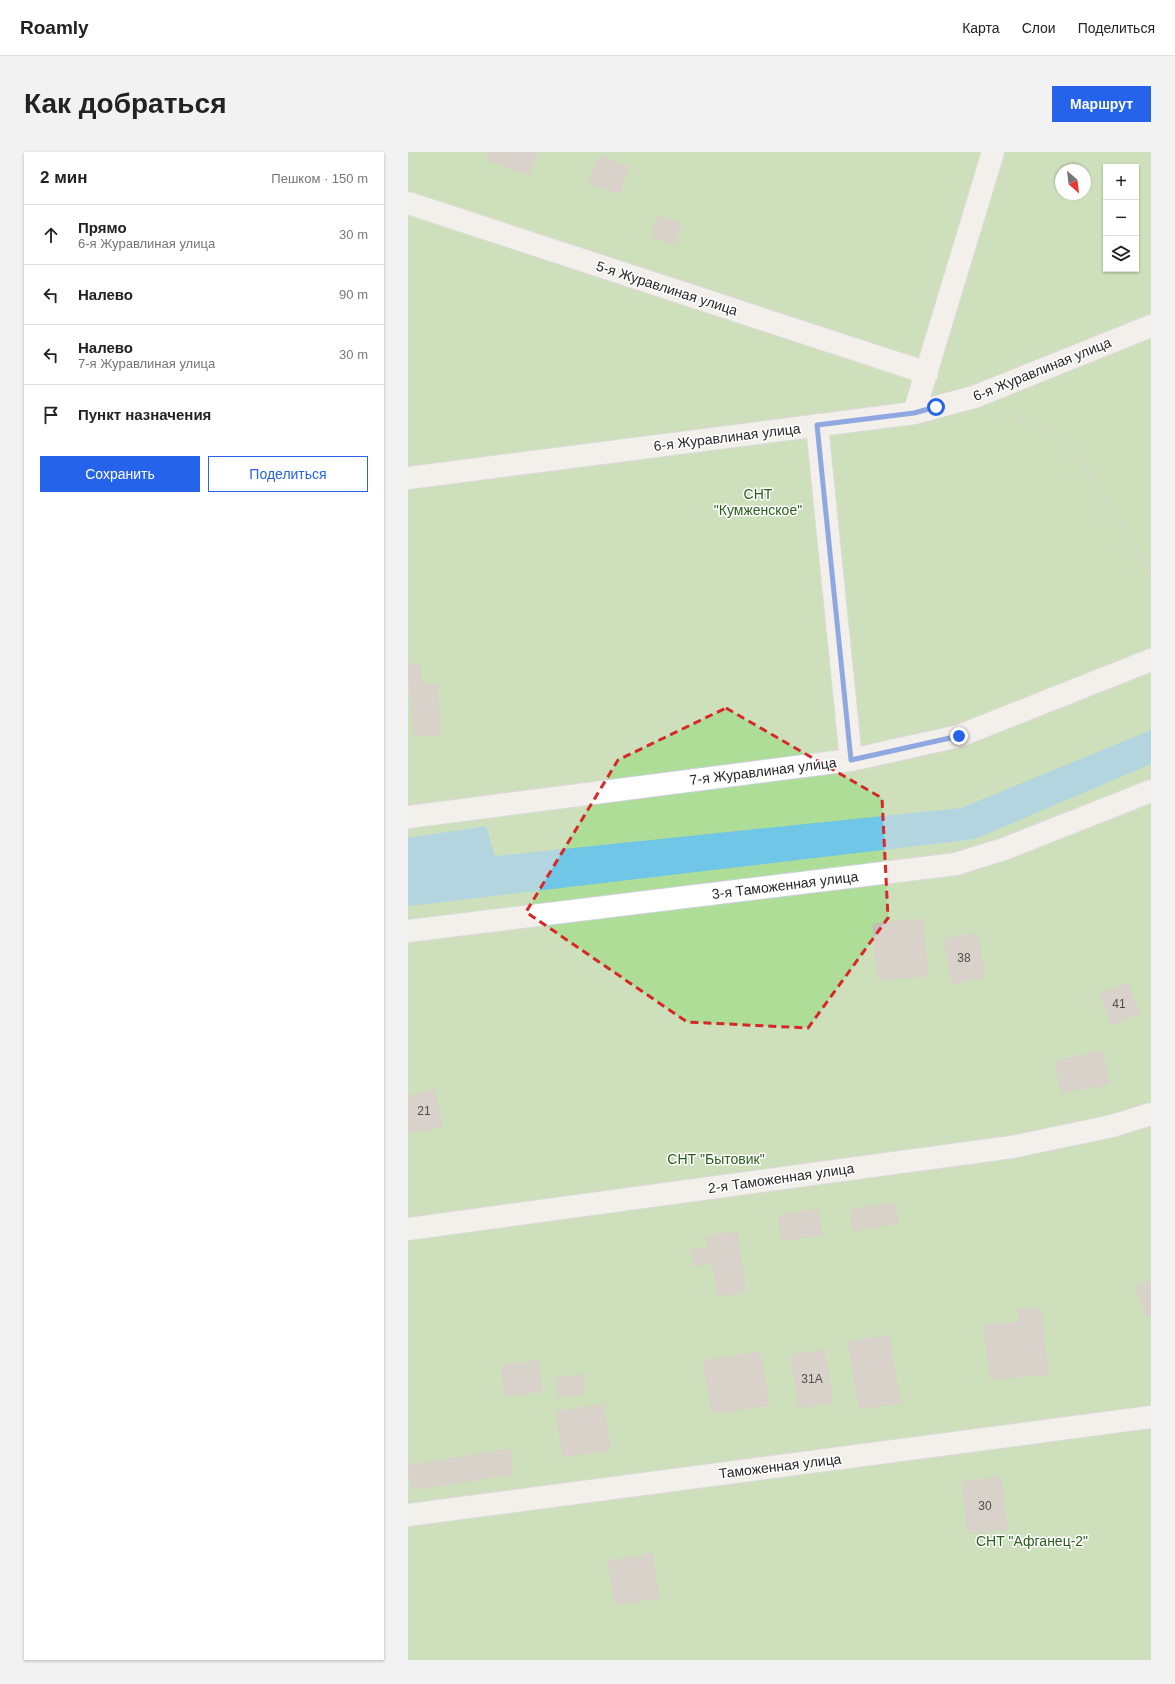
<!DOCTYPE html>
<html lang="ru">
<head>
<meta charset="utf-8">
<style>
	body { margin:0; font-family:Helvetica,sans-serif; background:#f2f2f2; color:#222 }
	.controls { position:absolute; right:12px; top:12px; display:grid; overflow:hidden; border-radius:0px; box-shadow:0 1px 3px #0004 }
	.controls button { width:36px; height:36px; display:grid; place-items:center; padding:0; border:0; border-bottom:1px solid #e0e0e0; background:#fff; color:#222; font:20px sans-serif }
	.compass { position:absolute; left:647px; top:12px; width:36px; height:36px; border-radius:50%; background:#fff; box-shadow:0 1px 3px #0004; rotate:152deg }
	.stop { position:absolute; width:12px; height:12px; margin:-9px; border:3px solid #2563eb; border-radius:50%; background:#fff }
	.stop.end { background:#2563eb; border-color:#fff; box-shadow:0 1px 4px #0008 }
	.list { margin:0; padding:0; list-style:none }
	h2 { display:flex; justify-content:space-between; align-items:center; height:52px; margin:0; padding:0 16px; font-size:17px }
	h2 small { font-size:13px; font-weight:400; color:#767676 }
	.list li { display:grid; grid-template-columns:26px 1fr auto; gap:12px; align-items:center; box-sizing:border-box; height:60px; padding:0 16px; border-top:1px solid #e0e0e0 }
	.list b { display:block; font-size:15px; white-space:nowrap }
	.list p { margin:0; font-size:13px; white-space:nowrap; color:#767676 }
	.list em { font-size:13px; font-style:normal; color:#767676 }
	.actions { display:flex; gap:8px; padding:12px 16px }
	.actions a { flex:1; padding:9px 0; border:1px solid #2563eb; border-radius:0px; text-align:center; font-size:14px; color:#2563eb }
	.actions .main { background:#2563eb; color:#fff }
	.icon { flex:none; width:22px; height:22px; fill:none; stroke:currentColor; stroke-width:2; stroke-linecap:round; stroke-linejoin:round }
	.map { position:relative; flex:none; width:743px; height:1508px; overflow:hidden; border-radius:0px }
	header { display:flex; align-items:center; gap:24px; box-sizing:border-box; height:56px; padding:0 20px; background:#fff; border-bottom:1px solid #e0e0e0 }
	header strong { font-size:19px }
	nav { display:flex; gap:22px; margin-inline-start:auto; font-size:14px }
	.intro { display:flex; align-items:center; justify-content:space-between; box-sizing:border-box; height:96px; padding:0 24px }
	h1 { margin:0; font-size:28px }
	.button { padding:10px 18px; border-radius:0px; background:#2563eb; color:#fff; font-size:14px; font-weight:700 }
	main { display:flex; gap:24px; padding:0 24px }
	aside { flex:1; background:#fff; border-radius:0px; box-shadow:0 1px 3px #0004 }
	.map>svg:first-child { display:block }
	.green { fill:#aedd97; fill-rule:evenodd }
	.water { fill:#6fc6e7 }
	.building { fill:#c4bfb8; stroke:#c4beb3 }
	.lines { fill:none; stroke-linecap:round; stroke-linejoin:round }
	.minor-casing { stroke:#ced1df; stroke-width:24 }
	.path { stroke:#c3c3c3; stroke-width:2.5; stroke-dasharray:3 2; stroke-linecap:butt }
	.minor { stroke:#fff; stroke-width:22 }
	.route { stroke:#2563eb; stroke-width:5 }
	.marked { fill:none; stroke:#d62828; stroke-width:3; stroke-dasharray:8 5; stroke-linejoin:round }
	.labels { text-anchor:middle; stroke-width:3; stroke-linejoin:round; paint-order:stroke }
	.number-label { font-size:12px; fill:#4e4d4b }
	.street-label { font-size:14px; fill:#272727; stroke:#fff }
	.park-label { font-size:14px; fill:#295e1c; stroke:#fff }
</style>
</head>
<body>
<header>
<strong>Roamly</strong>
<nav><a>Карта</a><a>Слои</a><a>Поделиться</a></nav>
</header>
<div class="intro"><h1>Как добраться</h1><a class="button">Маршрут</a></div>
<main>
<aside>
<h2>2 мин<small>Пешком · 150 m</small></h2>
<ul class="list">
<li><svg class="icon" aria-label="ahead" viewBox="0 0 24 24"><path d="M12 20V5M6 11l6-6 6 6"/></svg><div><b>Прямо</b><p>6-я Журавлиная улица</p></div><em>30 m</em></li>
<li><svg class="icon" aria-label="left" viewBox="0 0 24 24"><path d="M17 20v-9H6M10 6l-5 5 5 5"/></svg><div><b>Налево</b></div><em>90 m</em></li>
<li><svg class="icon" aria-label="left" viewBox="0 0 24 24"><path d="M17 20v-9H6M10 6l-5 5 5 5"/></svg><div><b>Налево</b><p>7-я Журавлиная улица</p></div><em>30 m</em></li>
<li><svg class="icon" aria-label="arrive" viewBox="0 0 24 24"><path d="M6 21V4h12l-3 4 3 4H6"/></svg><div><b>Пункт назначения</b></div></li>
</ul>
<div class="actions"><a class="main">Сохранить</a><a>Поделиться</a></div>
</aside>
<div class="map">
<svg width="743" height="1508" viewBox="0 0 743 1508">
	<rect width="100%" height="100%" fill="#e9e2d8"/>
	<path class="green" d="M 0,0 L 743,0 L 743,1508 L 0,1508 ZM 698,15 L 728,15 L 728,117 L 698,117 ZM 653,18 L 677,18 L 677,42 L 653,42 Z"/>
	<polygon class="water" points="743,578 743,612 567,687 0,754 0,686 78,674 87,704 553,656"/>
	<g class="building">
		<polygon points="80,0 130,0 121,23 78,7"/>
		<polygon points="191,4 221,15 211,42 181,31"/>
		<polygon points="250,64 274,73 266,92 243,84"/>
		<polygon points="12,511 13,532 29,531 32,582 6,584 0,513"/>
		<polygon points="514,767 520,824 470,828 465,772"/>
		<polygon points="569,781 577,825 544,832 536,787"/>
		<polygon points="719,831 732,861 704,873 691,842"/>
		<polygon points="695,899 701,932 653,941 647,909"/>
		<polygon points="27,938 34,975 0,981 0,944"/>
		<polygon points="487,1050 490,1071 445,1079 442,1058"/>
		<polygon points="410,1057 414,1083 374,1089 370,1064"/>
		<polygon points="329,1080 338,1140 309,1144 305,1111 286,1114 283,1098 300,1096 299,1084"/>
		<polygon points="743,1129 743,1163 739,1165 727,1135"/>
		<polygon points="633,1156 640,1222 582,1228 576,1173 611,1170 609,1158"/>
		<polygon points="481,1183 492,1251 451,1257 440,1190"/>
		<polygon points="416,1198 425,1251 391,1256 382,1203"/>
		<polygon points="352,1200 361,1253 304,1262 295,1209"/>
		<polygon points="129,1208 134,1239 98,1245 93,1214"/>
		<polygon points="174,1222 177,1241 150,1245 147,1227"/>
		<polygon points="195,1252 203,1298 155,1305 148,1260"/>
		<polygon points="102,1297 105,1322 4,1338 0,1314"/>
		<polygon points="593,1325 599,1378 560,1382 554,1330"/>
		<polygon points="244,1402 251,1446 207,1453 200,1409"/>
	</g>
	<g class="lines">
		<defs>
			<g id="minor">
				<polyline points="0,51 519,221"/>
				<polyline points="506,261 585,0"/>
				<polyline points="409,273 443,608"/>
				<polyline points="0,326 506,261 566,245 743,174"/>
				<polyline points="0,665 443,608 551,584 743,508"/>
				<polyline points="0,779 548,712 596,697 743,639"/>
				<polyline points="0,1077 604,995 704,974 743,962"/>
				<polyline points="0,1363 743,1265"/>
			</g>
		</defs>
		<use href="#minor" class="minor-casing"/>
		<polyline class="path" points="595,259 654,286 688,331 743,422"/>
		<use href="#minor" class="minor"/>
	</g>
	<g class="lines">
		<polyline class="route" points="528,255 506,261 409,273 443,608 551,584"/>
	</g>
	<path d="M0 0H743V1508H0ZM 318,556 L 474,646 L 480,766 L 400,876 L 279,870 L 118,760 L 210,608 Z" fill="#e9e2d8" fill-opacity=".55" fill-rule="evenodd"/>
	<path class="marked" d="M 318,556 L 474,646 L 480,766 L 400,876 L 279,870 L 118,760 L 210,608 Z"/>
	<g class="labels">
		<g class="number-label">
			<text x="556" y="810">38</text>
			<text x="711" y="856">41</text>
			<text x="16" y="963">21</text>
			<text x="404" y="1231">31А</text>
			<text x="577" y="1358">30</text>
		</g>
		<g class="street-label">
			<text transform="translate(259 136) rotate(18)" y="5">5-я Журавлиная улица</text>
			<text transform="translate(634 217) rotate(-22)" y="5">6-я Журавлиная улица</text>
			<text transform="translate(319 285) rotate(-7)" y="5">6-я Журавлиная улица</text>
			<text transform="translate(355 619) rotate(-7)" y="5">7-я Журавлиная улица</text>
			<text transform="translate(377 733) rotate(-7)" y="5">3-я Таможенная улица</text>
			<text transform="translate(373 1026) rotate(-8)" y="5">2-я Таможенная улица</text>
			<text transform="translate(372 1314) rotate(-7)" y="5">Таможенная улица</text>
		</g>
		<g class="park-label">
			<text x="350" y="347">СНТ<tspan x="350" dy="16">"Кумженское"</tspan></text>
			<text x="308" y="1012">СНТ "Бытовик"</text>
			<text x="624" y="1394">СНТ "Афганец-2"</text>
		</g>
	</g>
</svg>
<div class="controls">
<button>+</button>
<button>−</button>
<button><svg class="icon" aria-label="layers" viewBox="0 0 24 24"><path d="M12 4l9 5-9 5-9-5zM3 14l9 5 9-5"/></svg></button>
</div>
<svg class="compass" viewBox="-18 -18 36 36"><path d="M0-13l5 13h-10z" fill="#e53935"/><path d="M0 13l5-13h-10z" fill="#767676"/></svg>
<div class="stop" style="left:528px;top:255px"></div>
<div class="stop end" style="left:551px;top:584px"></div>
</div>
</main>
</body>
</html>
